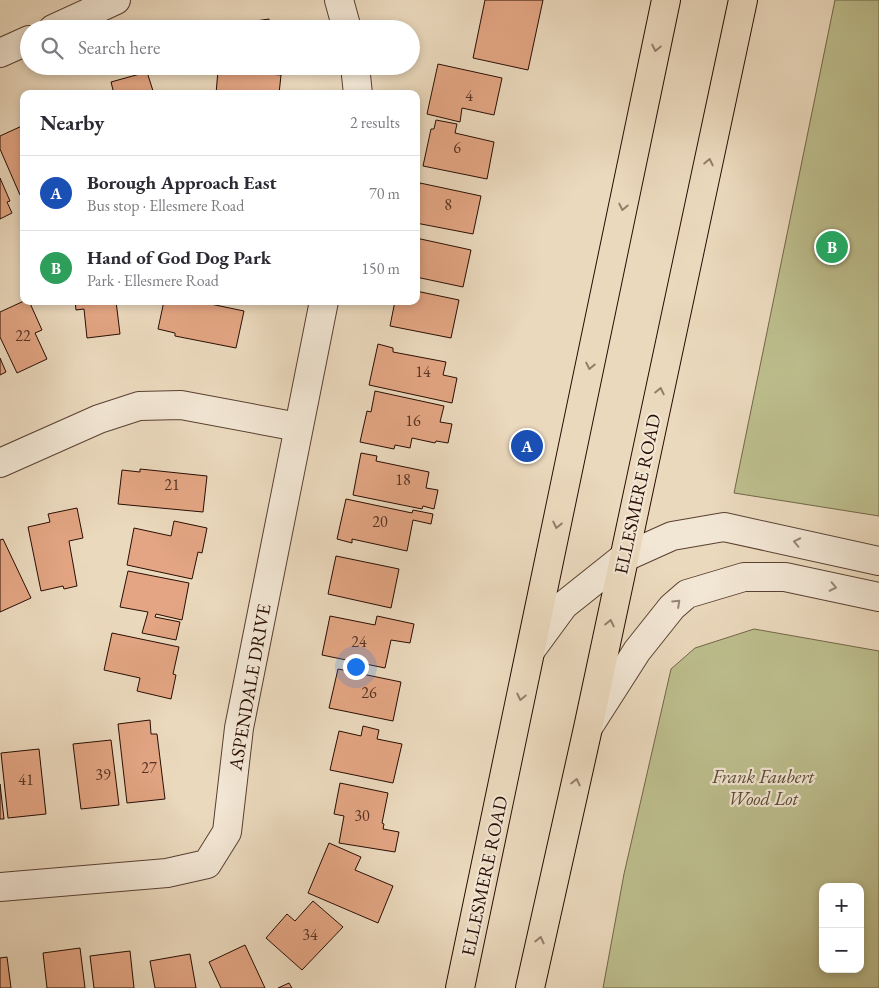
<!DOCTYPE html>
<html lang="en">
<head>
<meta charset="utf-8">
<style>
	body { margin:0; font-family:"EB Garamond",serif; background:#f7f7f7; color:#2b2b33 }
	.controls { position:absolute; right:15px; bottom:15px; display:grid; overflow:hidden; border-radius:10px; box-shadow:0 2px 8px #0003 }
	.controls button { width:45px; height:45px; display:grid; place-items:center; padding:0; border:0; border-bottom:1px solid #e1e1e2; background:#fff; color:#2b2b33; font:25px sans-serif }
	.you { position:absolute; left:355px; top:666px; width:18px; height:18px; margin:-12px; border:4px solid #fff; border-radius:50%; background:#1a73e8; box-shadow:0 0 0 8px #1a73e833 }
	.badge { display:grid; place-items:center; width:32px; height:32px; border-radius:50%; background:#111827; color:#fff; font-size:16px; font-weight:700 }
	.pin { position:absolute; translate:-50% -50%; border:2px solid #fff; box-shadow:0 1px 5px #0006 }
	.list { margin:0; padding:0; list-style:none }
	h2 { display:flex; justify-content:space-between; align-items:center; height:65px; margin:0; padding:0 20px; font-size:21px }
	h2 small { font-size:16px; font-weight:400; color:#7c7c81 }
	.list li { display:grid; grid-template-columns:32px 1fr auto; gap:15px; align-items:center; box-sizing:border-box; height:75px; padding:0 20px; border-top:1px solid #e1e1e2 }
	.list b { display:block; font-size:19px; white-space:nowrap }
	.list p { margin:0; font-size:16px; white-space:nowrap; color:#7c7c81 }
	.list em { font-size:16px; font-style:normal; color:#7c7c81 }
	.icon { flex:none; width:28px; height:28px; fill:none; stroke:currentColor; stroke-width:2; stroke-linecap:round; stroke-linejoin:round }
	.map { position:relative; flex:none; width:879px; height:988px; overflow:hidden }
	.search { position:absolute; background:#fff; box-shadow:0 2px 8px #0003; left:20px; top:20px; width:400px; height:55px; display:flex; align-items:center; gap:12px; box-sizing:border-box; padding:0 18px; border-radius:28px; color:#7c7c81; font-size:19px }
	.panel { position:absolute; background:#fff; box-shadow:0 2px 8px #0003; left:20px; top:90px; width:400px; height:215px; border-radius:10px }
	.map>svg:first-child { display:block }
	.green { fill:#bdbe8d; stroke:#726648; fill-rule:evenodd }
	.building { fill:#e3a583; stroke:#280d03 }
	.lines { fill:none; stroke-linecap:round; stroke-linejoin:round }
	.minor-casing { stroke:#594032; stroke-width:30 }
	.major-casing { stroke:#280d03; stroke-width:30 }
	.minor { stroke:#f2e6d4; stroke-width:28 }
	.major { stroke:#ebd9bd; stroke-width:28 }
	.oneway { stroke:#937d69 }
	.oneway2 { stroke:#978476 }
	.labels { text-anchor:middle; stroke-width:4.5; stroke-linejoin:round; paint-order:stroke }
	.number-label { font-size:16px; fill:#573323 }
	.street-label { font-size:19px; fill:#280d03; stroke:#f2e6d4 }
	.park-label { font-size:19px; font-style:italic; fill:#5c4b33; stroke:#f2e6d4 }
</style>
</head>
<body>
<div class="map">
<svg width="879" height="988" viewBox="0 0 879 988">
	<rect width="100%" height="100%" fill="#ebd9bd"/>
	<filter id="stains"><feTurbulence type="fractalNoise" baseFrequency=".004" numOctaves="4"/><feColorMatrix values="0 0 0 0 .2 0 0 0 0 .09 0 0 0 0 .02 0 0 0 .5 -.17"/></filter>
	<radialGradient id="worn" r=".72"><stop offset=".6" stop-color="#630" stop-opacity="0"/><stop offset="1" stop-color="#630" stop-opacity=".3"/></radialGradient>
	<g class="green">
		<polygon points="835,0 879,0 879,516 734,493"/>
		<path d="M 754,629 L 879,651 L 879,988 L 603,988 L 624,874 L 671,669 L 695,648 ZM 823,887 L 860,887 L 860,969 L 823,969 Z"/>
	</g>
	<g class="building">
		<polygon points="485,0 543,0 528,70 473,58"/>
		<polygon points="269,19 270,29 208,29 208,28"/>
		<polygon points="438,64 502,78 494,115 462,108 460,122 427,114"/>
		<polygon points="218,70 281,75 279,94 216,94"/>
		<polygon points="147,72 154,94 114,94 111,82"/>
		<polygon points="436,120 457,124 455,133 494,142 487,179 423,166 431,129 434,129"/>
		<polygon points="24,125 24,194 20,195 0,149 0,136"/>
		<polygon points="0,178 10,201 7,202 12,213 0,219"/>
		<polygon points="420,183 481,196 473,234 416,223 416,201"/>
		<polygon points="416,238 471,250 463,287 416,277"/>
		<polygon points="416,291 459,300 451,338 390,326 395,301 416,301"/>
		<polygon points="24,301 29,301 42,330 35,333 47,359 17,373 0,337 0,312"/>
		<polygon points="75,301 116,301 120,334 87,338 84,309 76,310"/>
		<polygon points="164,301 196,301 244,311 236,348 175,336 175,333 158,329"/>
		<polygon points="378,344 393,348 393,352 446,362 443,375 457,378 452,403 369,385"/>
		<polygon points="0,358 6,372 0,375"/>
		<polygon points="375,391 444,406 440,422 452,424 448,443 436,441 435,443 412,438 410,448 395,445 394,449 360,442 367,411 371,412"/>
		<polygon points="361,453 377,456 376,461 429,472 426,488 438,490 434,509 423,506 422,509 353,495"/>
		<polygon points="140,469 207,476 203,512 118,504 122,470 140,472"/>
		<polygon points="346,499 412,513 413,510 433,514 431,524 413,520 407,551 352,539 352,543 337,539"/>
		<polygon points="77,508 83,538 69,541 77,586 64,589 63,586 41,591 28,527 50,522 48,514"/>
		<polygon points="174,521 207,528 202,553 198,552 192,579 127,565 134,528 171,536"/>
		<polygon points="3,539 31,598 0,612 0,540"/>
		<polygon points="336,556 399,569 391,608 328,594"/>
		<polygon points="128,571 189,583 182,620 156,614 155,617 180,622 176,640 142,633 148,612 120,607"/>
		<polygon points="330,616 375,625 377,616 414,624 410,643 391,640 385,668 322,655"/>
		<polygon points="112,633 179,647 173,674 176,675 171,699 137,691 140,678 104,670"/>
		<polygon points="338,669 401,682 393,721 329,708"/>
		<polygon points="150,720 151,734 157,734 165,799 127,803 118,724"/>
		<polygon points="363,726 379,730 377,739 402,744 393,783 330,770 339,731 361,736"/>
		<polygon points="111,740 119,805 81,809 73,744"/>
		<polygon points="39,749 46,814 8,818 1,753"/>
		<polygon points="340,783 388,793 382,823 384,824 383,829 399,832 395,852 339,843 344,816 334,814"/>
		<polygon points="0,784 4,819 0,819"/>
		<polygon points="329,843 361,857 355,870 393,886 378,923 308,893"/>
		<polygon points="313,901 343,927 302,970 266,938 287,914 295,921"/>
		<polygon points="245,945 265,988 221,988 209,962"/>
		<polygon points="80,948 85,988 47,988 43,953"/>
		<polygon points="130,951 134,988 94,988 90,956"/>
		<polygon points="190,954 196,988 155,988 150,961"/>
		<polygon points="7,957 11,988 0,988 0,958"/>
		<polygon points="289,983 292,988 278,988"/>
	</g>
	<g class="lines">
		<defs>
			<g id="minor">
				<polyline points="339,0 347,29"/>
				<polyline points="53,29 116,0"/>
				<polyline points="0,53 29,40"/>
				<polyline points="355,66 358,94"/>
				<polyline points="0,463 99,419 139,406 181,405 298,427"/>
				<polyline points="531,650 564,605 623,558 672,536 724,527 879,561"/>
				<polyline points="589,726 637,651 672,607 687,594 744,577 785,577 879,597"/>
				<polyline points="0,887 167,873 207,864 227,832 239,728 324,301"/>
			</g>
			<g id="major">
				<polyline points="460,988 666,0"/>
				<polyline points="530,988 588,728 743,0"/>
			</g>
		</defs>
		<use href="#minor" class="minor-casing"/>
		<use href="#major" class="major-casing"/>
		<use href="#minor" class="minor"/>
		<use href="#major" class="major"/>
	</g>
	<defs><path id="oneway-chevron" d="M-2-3.5L2.5 0L-2 3.5" fill="none" stroke-width="1.6" stroke-linecap="round" stroke-linejoin="round" transform="scale(1.25)"/></defs>
	<g class="oneway">
		<use href="#oneway-chevron" transform="translate(656 48) rotate(102)"/>
		<use href="#oneway-chevron" transform="translate(709 162) rotate(-78)"/>
		<use href="#oneway-chevron" transform="translate(623 207) rotate(102)"/>
		<use href="#oneway-chevron" transform="translate(590 366) rotate(102)"/>
		<use href="#oneway-chevron" transform="translate(660 391) rotate(-78)"/>
		<use href="#oneway-chevron" transform="translate(557 525) rotate(102)"/>
		<use href="#oneway-chevron" transform="translate(610 623) rotate(-78)"/>
		<use href="#oneway-chevron" transform="translate(521 697) rotate(102)"/>
		<use href="#oneway-chevron" transform="translate(576 782) rotate(-77)"/>
		<use href="#oneway-chevron" transform="translate(540 940) rotate(-77)"/>
	</g>
	<g class="oneway2">
		<use href="#oneway-chevron" transform="translate(797 542) rotate(-168)"/>
		<use href="#oneway-chevron" transform="translate(833 587) rotate(12)"/>
		<use href="#oneway-chevron" transform="translate(677 603) rotate(-43)"/>
	</g>
	<g class="labels">
		<g class="number-label">
			<text x="469" y="101">4</text>
			<text x="457" y="153">6</text>
			<text x="448" y="210">8</text>
			<text x="23" y="341">22</text>
			<text x="423" y="377">14</text>
			<text x="413" y="426">16</text>
			<text x="403" y="485">18</text>
			<text x="172" y="490">21</text>
			<text x="380" y="527">20</text>
			<text x="359" y="647">24</text>
			<text x="369" y="698">26</text>
			<text x="149" y="773">27</text>
			<text x="103" y="780">39</text>
			<text x="26" y="785">41</text>
			<text x="362" y="821">30</text>
			<text x="310" y="940">34</text>
		</g>
		<g class="street-label">
			<text transform="translate(637 494) rotate(-78)" y="7">ELLESMERE ROAD</text>
			<text transform="translate(249 687) rotate(-80)" y="7">ASPENDALE DRIVE</text>
			<text transform="translate(484 876) rotate(-78)" y="7">ELLESMERE ROAD</text>
		</g>
		<g class="park-label">
			<text x="763" y="783">Frank Faubert<tspan x="763" dy="22">Wood Lot</tspan></text>
		</g>
	</g>
	<rect width="100%" height="100%" filter="url(#stains)"/>
	<rect width="100%" height="100%" fill="url(#worn)"/>
</svg>
<div class="controls">
<button>+</button>
<button>−</button>
</div>
<div class="you"></div>
<div class="pin badge" style="left:527px;top:446px;background:#1a4fb4">A</div>
<div class="pin badge" style="left:832px;top:247px;background:#2e9e5b">B</div>
<div class="search"><svg class="icon" aria-label="search" viewBox="0 0 24 24"><circle cx="10" cy="10" r="6"/><path d="M15 15l6 6"/></svg>Search here</div>
<section class="panel">
<h2>Nearby<small>2 results</small></h2>
<ul class="list">
<li><span class="badge" style="background:#1a4fb4">A</span><div><b>Borough Approach East</b><p>Bus stop · Ellesmere Road</p></div><em>70 m</em></li>
<li><span class="badge" style="background:#2e9e5b">B</span><div><b>Hand of God Dog Park</b><p>Park · Ellesmere Road</p></div><em>150 m</em></li>
</ul>
</section>
</div>
</body>
</html>
